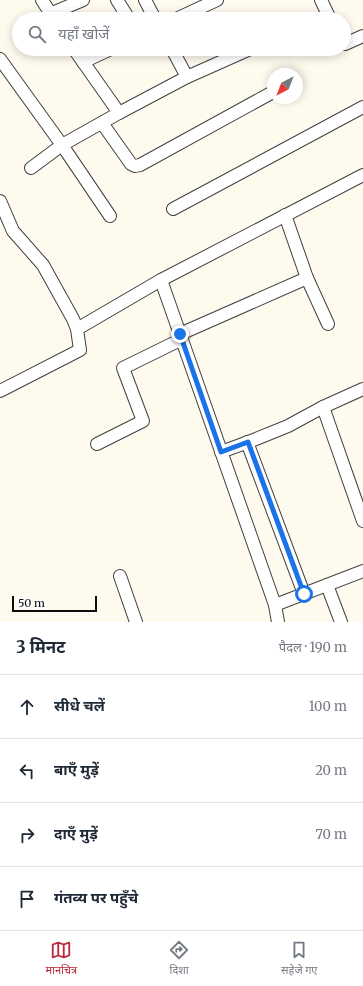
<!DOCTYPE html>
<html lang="hi">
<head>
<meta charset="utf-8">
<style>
	body { margin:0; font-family:Merriweather,"Noto Sans Devanagari",serif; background:#f6f6f7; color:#1f2937 }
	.compass { position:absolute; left:267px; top:68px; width:36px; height:36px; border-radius:50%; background:#fff; box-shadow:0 2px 10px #0003; rotate:222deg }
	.scale { position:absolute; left:12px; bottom:10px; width:85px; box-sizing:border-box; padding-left:4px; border:2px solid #0d0d0d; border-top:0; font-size:11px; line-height:14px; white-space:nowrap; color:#0d0d0d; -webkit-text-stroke:3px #fff; paint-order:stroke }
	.stop { position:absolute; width:12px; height:12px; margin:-9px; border:3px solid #1a73e8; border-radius:50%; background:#fff }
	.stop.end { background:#1a73e8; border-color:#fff; box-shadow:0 1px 4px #0008 }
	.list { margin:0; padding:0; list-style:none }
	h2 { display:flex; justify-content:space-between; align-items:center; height:52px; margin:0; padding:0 16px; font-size:17px }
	h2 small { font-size:13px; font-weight:400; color:#747a83 }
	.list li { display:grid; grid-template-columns:26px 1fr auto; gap:12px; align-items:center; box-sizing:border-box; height:64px; padding:0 16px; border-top:1px solid #e0e1e3 }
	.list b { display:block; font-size:15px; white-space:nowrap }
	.list em { font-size:13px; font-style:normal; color:#747a83 }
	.icon { flex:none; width:22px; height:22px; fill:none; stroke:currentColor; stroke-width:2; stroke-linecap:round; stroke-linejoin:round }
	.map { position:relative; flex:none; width:363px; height:622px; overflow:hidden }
	.search { position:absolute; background:#fff; box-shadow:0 2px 10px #0003; left:12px; right:12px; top:12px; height:44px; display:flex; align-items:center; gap:10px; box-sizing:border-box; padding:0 14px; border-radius:22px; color:#747a83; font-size:15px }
	.sheet { height:308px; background:#fff }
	nav { display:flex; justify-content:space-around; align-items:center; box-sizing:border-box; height:56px; border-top:1px solid #e0e1e3; background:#fff; font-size:11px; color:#747a83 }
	nav a { display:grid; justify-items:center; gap:2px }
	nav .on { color:#ba293b }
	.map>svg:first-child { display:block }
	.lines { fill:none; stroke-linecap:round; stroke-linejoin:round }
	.minor-casing { stroke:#404040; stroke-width:14 }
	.minor { stroke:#fff; stroke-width:12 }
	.route { stroke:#1a73e8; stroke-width:5 }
</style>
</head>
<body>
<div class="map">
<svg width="363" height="622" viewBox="0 0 363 622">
	<rect width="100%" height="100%" fill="#fffaee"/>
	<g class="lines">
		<defs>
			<g id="minor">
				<polyline points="42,0 54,19"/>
				<polyline points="117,0 129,19"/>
				<polyline points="145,0 155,19"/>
				<polyline points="321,0 330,19"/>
				<polyline points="50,14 83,0"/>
				<polyline points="176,19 217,0"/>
				<polyline points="344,43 345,44 363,36"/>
				<polyline points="74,49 119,113"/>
				<polyline points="172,49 187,77"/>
				<polyline points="0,59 62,145 110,216"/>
				<polyline points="83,62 111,49"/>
				<polyline points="102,123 131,164 135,166 140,165 273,92"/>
				<polyline points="31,168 62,145 119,113 187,77 250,49"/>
				<polyline points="363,175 161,280 275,605 363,571"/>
				<polyline points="0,201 13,231 43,265 73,319 77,329"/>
				<polyline points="173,209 363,107"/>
				<polyline points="307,278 328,324"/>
				<polyline points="180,334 307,278 285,215"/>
				<polyline points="0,391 80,350 77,329 161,280"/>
				<polyline points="323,407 363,521"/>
				<polyline points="247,442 304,594"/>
				<polyline points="97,444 143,421 123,368 182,339"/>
				<polyline points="221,452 256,439 288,426 323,407 363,389"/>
				<polyline points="120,576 136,622"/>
				<polyline points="327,585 341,622"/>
				<polyline points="275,605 278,622"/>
			</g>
		</defs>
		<use href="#minor" class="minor-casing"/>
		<use href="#minor" class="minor"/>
	</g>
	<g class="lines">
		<polyline class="route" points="180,334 221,452 248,442 304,594"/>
	</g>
</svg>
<svg class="compass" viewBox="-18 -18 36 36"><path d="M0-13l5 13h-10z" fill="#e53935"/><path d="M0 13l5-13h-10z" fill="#747a83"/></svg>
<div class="scale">50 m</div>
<div class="stop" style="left:304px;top:594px"></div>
<div class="stop end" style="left:180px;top:334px"></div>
<div class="search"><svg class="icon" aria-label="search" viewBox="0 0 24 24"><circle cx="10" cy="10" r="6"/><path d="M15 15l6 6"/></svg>यहाँ खोजें</div>
</div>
<section class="sheet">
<h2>3 मिनट<small>पैदल · 190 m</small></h2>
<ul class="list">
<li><svg class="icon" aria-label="ahead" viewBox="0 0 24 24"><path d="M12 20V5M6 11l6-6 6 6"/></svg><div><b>सीधे चलें</b></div><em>100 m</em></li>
<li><svg class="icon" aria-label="left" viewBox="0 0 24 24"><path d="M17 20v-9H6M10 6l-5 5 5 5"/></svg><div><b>बाएँ मुड़ें</b></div><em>20 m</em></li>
<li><svg class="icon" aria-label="right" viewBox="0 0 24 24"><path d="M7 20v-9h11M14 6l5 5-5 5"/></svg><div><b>दाएँ मुड़ें</b></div><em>70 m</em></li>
<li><svg class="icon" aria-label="arrive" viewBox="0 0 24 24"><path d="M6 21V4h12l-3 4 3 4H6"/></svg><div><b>गंतव्य पर पहुँचे</b></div></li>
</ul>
</section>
<nav>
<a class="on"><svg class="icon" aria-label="map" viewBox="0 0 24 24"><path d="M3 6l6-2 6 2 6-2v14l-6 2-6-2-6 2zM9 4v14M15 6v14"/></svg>मानचित्र</a>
<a><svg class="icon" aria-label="directions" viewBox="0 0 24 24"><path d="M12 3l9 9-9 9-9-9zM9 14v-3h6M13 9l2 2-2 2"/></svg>दिशा</a>
<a><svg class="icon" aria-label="saved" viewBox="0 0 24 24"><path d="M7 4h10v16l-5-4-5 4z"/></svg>सहेजे गए</a>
</nav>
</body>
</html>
